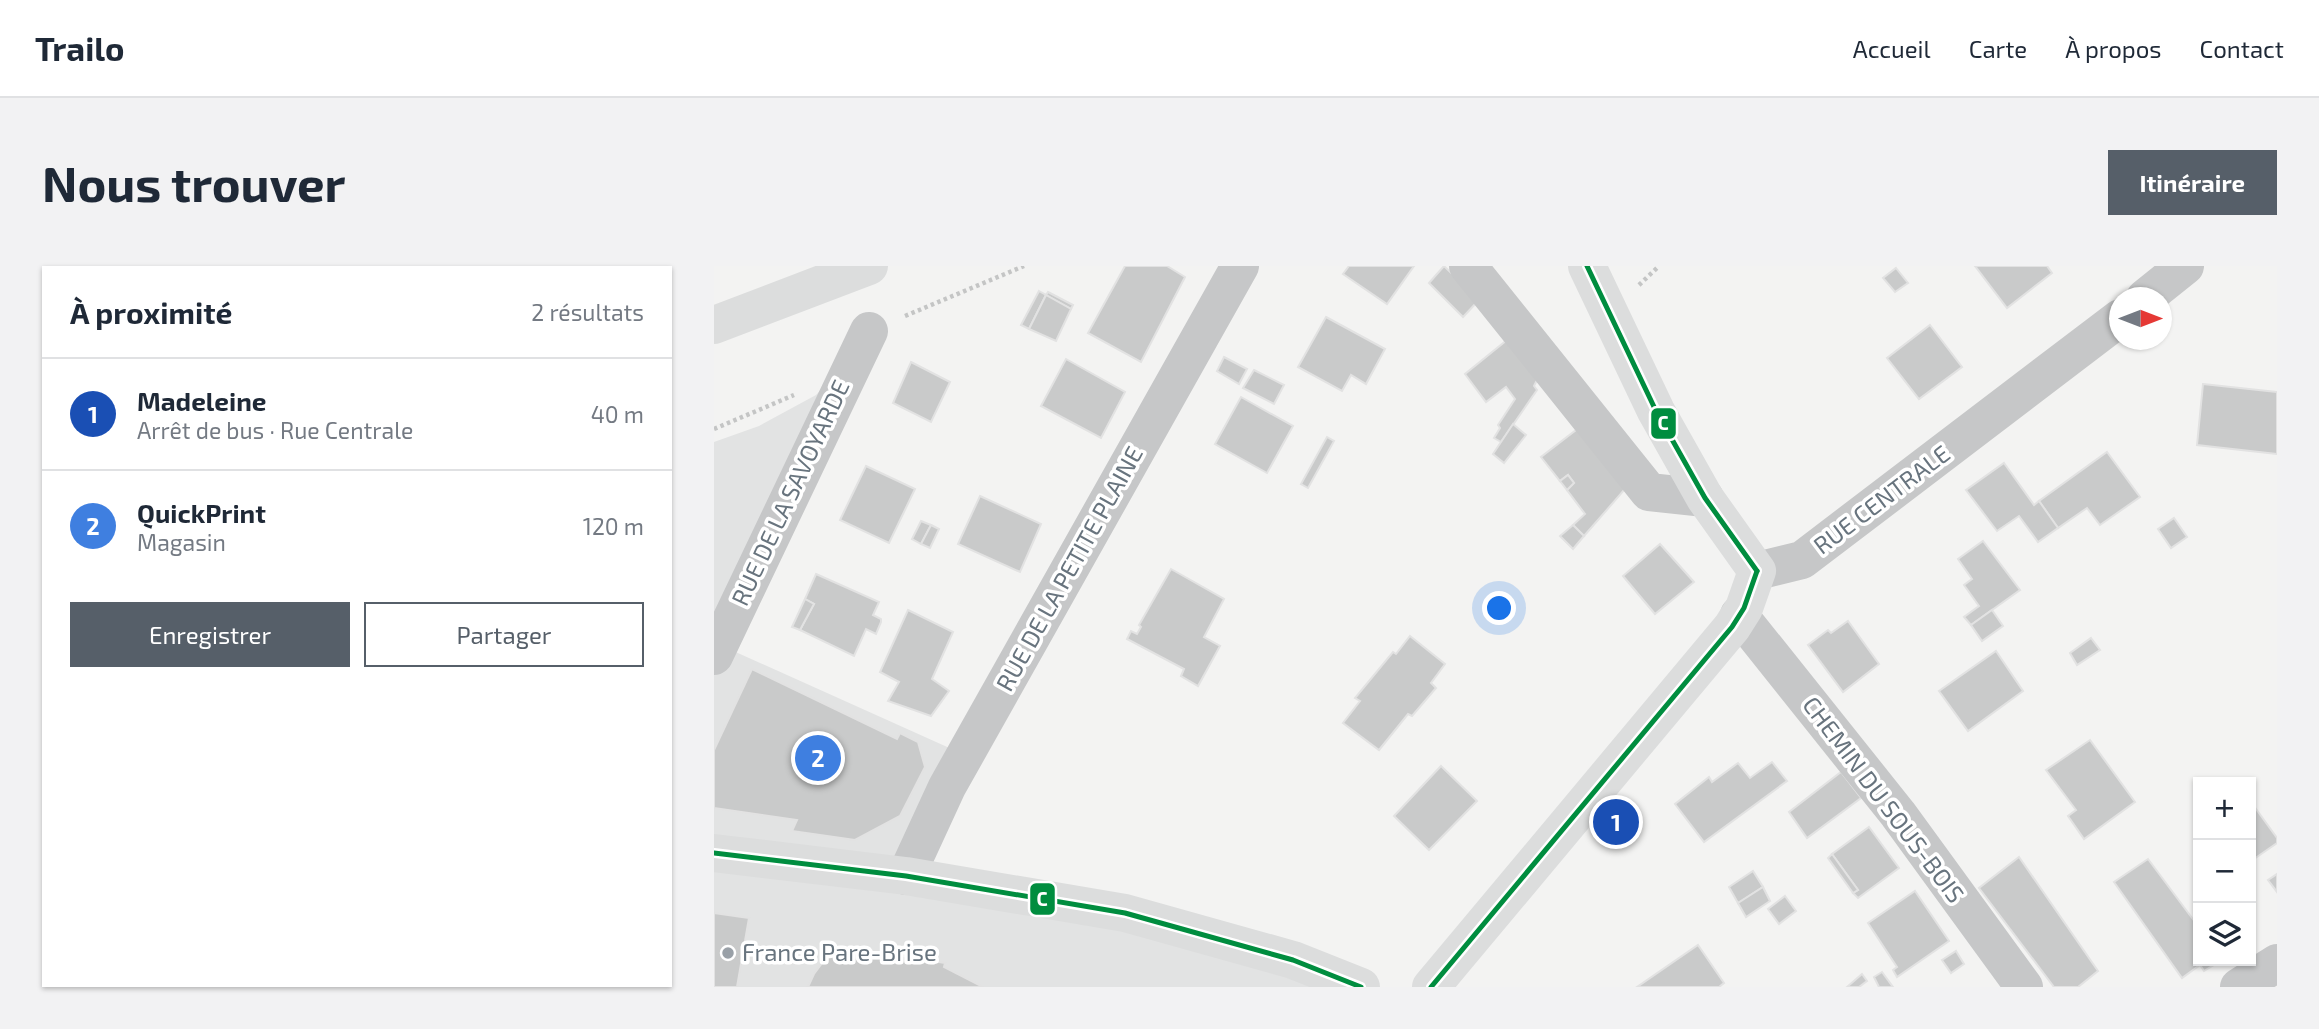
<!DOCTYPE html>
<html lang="fr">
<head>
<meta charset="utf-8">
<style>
	body { margin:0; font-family:"Exo 2",sans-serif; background:#f2f2f3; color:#1f2937 }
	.controls { position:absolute; right:21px; bottom:21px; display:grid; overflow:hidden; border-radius:0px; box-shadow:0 2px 5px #0004 }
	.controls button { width:63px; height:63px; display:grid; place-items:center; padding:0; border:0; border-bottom:2px solid #e0e1e3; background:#fff; color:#1f2937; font:35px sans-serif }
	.compass { position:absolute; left:1395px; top:21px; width:63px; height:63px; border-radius:50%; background:#fff; box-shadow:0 2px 5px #0004; rotate:90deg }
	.you { position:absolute; left:786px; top:343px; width:24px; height:24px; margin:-18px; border:5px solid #fff; border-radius:50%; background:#1a73e8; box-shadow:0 0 0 10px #1a73e833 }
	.badge { display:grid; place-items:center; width:46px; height:46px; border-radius:50%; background:#565f69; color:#fff; font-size:23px; font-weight:700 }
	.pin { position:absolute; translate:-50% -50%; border:4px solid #fff; box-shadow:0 2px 7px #0006 }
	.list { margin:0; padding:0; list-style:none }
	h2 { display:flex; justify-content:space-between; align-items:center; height:91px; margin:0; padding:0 28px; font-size:30px }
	h2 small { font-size:23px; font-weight:400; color:#747a83 }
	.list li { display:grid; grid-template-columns:46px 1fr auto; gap:21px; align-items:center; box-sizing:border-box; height:112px; padding:0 28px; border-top:2px solid #e0e1e3 }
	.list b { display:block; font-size:26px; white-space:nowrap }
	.list p { margin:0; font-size:23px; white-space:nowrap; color:#747a83 }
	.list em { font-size:23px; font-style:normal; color:#747a83 }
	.actions { display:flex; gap:14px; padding:21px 28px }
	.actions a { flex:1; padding:16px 0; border:2px solid #565f69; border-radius:0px; text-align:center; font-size:24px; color:#565f69 }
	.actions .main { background:#565f69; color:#fff }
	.icon { flex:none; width:38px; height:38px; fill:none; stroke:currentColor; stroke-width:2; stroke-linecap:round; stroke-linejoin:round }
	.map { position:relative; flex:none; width:1563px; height:721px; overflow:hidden; border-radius:0px }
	header { display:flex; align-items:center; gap:42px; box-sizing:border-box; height:98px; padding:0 35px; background:#fff; border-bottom:2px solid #e0e1e3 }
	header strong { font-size:33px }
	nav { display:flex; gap:38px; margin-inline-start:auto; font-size:24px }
	.intro { display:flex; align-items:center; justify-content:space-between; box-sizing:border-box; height:168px; padding:0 42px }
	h1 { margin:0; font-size:49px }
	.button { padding:18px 32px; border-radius:0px; background:#565f69; color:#fff; font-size:24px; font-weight:700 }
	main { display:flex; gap:42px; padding:0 42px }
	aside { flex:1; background:#fff; border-radius:0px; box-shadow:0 2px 5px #0004 }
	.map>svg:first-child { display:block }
	.built { fill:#e2e3e3 }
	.building { fill:#c9caca; stroke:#e2e2e2; stroke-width:2 }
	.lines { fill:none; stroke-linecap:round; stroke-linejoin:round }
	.path { stroke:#c4c5c5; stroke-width:4.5; stroke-dasharray:3.5 3.5; stroke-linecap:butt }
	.minor { stroke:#c6c7c8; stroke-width:38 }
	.major { stroke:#dcdddd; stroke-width:38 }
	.highway { stroke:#dcdddd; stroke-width:38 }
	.bus-1-casing { stroke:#fff; stroke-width:10 }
	.bus-1 { stroke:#008d3f; stroke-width:5 }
	.poi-dot { fill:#99a0a7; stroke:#fff; stroke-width:2.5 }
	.labels { text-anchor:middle; stroke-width:7; stroke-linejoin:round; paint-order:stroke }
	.street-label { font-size:24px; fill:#68747e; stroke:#fff }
	.poi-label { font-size:24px; fill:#68747e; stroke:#fff; text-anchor:start }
	.line-badge { stroke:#fff; stroke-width:2.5 }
	.badge-label { font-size:19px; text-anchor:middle; font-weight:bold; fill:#fff }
</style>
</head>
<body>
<header>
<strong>Trailo</strong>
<nav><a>Accueil</a><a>Carte</a><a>À propos</a><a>Contact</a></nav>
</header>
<div class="intro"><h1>Nous trouver</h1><a class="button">Itinéraire</a></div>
<main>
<aside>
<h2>À proximité<small>2 résultats</small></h2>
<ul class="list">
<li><span class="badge" style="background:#1a4fb4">1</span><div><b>Madeleine</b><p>Arrêt de bus · Rue Centrale</p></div><em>40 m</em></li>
<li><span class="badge" style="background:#3f7fe0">2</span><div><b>QuickPrint</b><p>Magasin</p></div><em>120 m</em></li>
</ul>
<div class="actions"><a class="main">Enregistrer</a><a>Partager</a></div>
</aside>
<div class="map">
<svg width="1563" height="721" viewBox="0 0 1563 721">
	<rect width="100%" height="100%" fill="#f3f3f2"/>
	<polygon class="built" points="145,83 6,379 251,489 193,610 647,721 0,721 0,176 45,160 102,129"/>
	<g class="building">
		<polygon points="411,0 453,0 471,11 427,96 374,67"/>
		<polygon points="635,0 700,0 673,38 629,8"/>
		<polygon points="730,0 765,34 749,51 715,17"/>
		<polygon points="1261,0 1333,0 1338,7 1293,42"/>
		<polygon points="1182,2 1194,17 1181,26 1169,12"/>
		<polygon points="325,25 332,29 315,63 307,59"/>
		<polygon points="334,26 359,39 357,43 332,29"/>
		<polygon points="332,29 357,43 342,75 315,63"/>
		<polygon points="612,51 671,83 652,118 637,109 628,125 584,101"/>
		<polygon points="1216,59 1248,101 1205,133 1173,92"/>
		<polygon points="793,74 823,114 820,120 823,124 787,176 780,172 786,162 784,159 801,133 792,121 772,136 751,108"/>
		<polygon points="510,91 533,103 525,118 503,105"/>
		<polygon points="352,93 411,126 387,172 327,140"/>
		<polygon points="197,96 236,116 217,156 179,137"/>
		<polygon points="540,104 570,119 560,138 529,122"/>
		<polygon points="1489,118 1563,126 1563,188 1483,179"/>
		<polygon points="527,131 579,160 553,207 501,178"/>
		<polygon points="799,158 812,169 790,197 779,188"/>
		<polygon points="866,161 911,223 870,270 859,259 871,248 853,224 860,217 854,209 846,215 827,191"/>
		<polygon points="613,171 620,175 594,222 587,218"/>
		<polygon points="1393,186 1426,231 1386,259 1373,242 1344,262 1325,235"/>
		<polygon points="1290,197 1320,239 1325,235 1344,262 1324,276 1305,250 1283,265 1252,224"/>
		<polygon points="152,200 201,223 175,277 126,254"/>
		<polygon points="854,209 860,217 853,224 846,215"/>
		<polygon points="266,230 327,258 306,306 244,278"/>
		<polygon points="1460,252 1473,271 1457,282 1444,263"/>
		<polygon points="207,255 217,259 207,278 198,273"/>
		<polygon points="217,259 225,263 216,282 207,278"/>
		<polygon points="859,259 870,270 859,283 846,270"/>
		<polygon points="1269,275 1306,324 1257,359 1250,351 1265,340 1250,319 1258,313 1244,293"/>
		<polygon points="946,278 980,316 941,348 909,310"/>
		<polygon points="457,303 510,333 490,371 506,380 484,420 467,410 470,403 413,373 417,365 423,368 427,361 425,359"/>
		<polygon points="102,308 165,336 159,349 167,353 167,356 162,368 152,363 140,390 86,364 100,338 91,333"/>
		<polygon points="91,333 100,338 86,364 78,361"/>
		<polygon points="194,344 239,366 218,413 235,425 217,450 174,435 185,416 166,406"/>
		<polygon points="1278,344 1289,360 1268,375 1257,359"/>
		<polygon points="1134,355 1165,398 1129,426 1094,379 1114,364 1117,367"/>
		<polygon points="696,370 731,398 717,417 722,422 698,450 694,448 665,484 629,457 646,435 641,432 679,386 682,388"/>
		<polygon points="1377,372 1386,384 1363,399 1356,387"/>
		<polygon points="1282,385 1309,425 1254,465 1225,425"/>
		<polygon points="38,403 183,473 186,467 204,476 211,501 186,550 141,574 78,565 83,554 0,542 0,484"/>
		<polygon points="1376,474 1421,536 1370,573 1354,550 1362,544 1332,504"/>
		<polygon points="1058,496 1073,515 990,576 961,538 995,511 998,516 1024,497 1036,512"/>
		<polygon points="727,500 763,535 715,584 680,550"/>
		<polygon points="1127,506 1147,532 1093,572 1075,546"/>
		<polygon points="1537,536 1563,572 1563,577 1540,593 1537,589"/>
		<polygon points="1155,561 1185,602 1144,632 1139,627 1144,624 1118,588"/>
		<polygon points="1118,588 1144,624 1139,627 1114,592"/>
		<polygon points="1305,591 1384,705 1364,721 1340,721 1265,622"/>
		<polygon points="1434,593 1484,660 1484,695 1507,695 1505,696 1490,705 1486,699 1468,712 1400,616"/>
		<polygon points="1039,605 1049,621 1024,637 1015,621"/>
		<polygon points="1563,608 1563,626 1554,614"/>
		<polygon points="1049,621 1056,635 1032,651 1024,637"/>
		<polygon points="1201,625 1235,675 1183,711 1179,704 1183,701 1154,657"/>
		<polygon points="1071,630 1082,645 1065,658 1054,643"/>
		<polygon points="0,647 35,652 23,721 0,721"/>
		<polygon points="984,679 1010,717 1005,721 923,721"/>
		<polygon points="147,683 231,697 230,701 269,721 94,721 100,708 117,685"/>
		<polygon points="1242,685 1250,698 1237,707 1228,694"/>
		<polygon points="1168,706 1179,721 1165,721 1160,711"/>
		<polygon points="1148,708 1153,715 1145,721 1133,721"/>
	</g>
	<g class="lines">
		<g class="path">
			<polyline points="925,19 945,0"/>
			<polyline points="191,50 310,0"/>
			<polyline points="0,163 80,129"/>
		</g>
		<g class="minor">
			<polyline points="754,0 935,226 991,232"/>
			<polyline points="1431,32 1471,0"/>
			<polyline points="1043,305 1088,294 1406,52"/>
			<polyline points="1025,349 1184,548 1310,721"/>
			<polyline points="0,390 155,65"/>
			<polyline points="192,610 233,521 526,0"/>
			<polyline points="1525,721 1563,697"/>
		</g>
		<g class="major">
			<polyline points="0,587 192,610 411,647 579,694 647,721"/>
			<polyline points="717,721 1018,361 1030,342 1043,305 991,232 942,145 873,0"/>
		</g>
		<polyline class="highway" points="0,59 155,0"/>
		<defs>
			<g id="bus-1">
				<polyline points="873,0 942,145 991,232 1043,305"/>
				<polyline points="0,587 192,610 411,647 579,694 647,721"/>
				<polyline points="717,721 1018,361 1030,342 1043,305"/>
			</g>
		</defs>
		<use href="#bus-1" class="bus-1-casing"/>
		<use href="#bus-1" class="bus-1"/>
	</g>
	<circle class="poi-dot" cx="14" cy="687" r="7"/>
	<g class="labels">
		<g class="street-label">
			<text transform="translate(77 227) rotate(-65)" y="8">RUE DE LA SAVOYARDE</text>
			<text transform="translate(1168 234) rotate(-37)" y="8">RUE CENTRALE</text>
			<text transform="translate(356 303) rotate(-61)" y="8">RUE DE LA PETITE PLAINE</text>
			<text transform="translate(1169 534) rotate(53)" y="8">CHEMIN DU SOUS-BOIS</text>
		</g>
		<g class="poi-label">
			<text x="28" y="695">France Pare-Brise</text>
		</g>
	</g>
	<g class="line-badge">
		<rect x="936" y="141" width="27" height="33" rx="7" fill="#008d3f"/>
		<rect x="315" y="616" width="27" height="34" rx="7" fill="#008d3f"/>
	</g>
	<g class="badge-label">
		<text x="949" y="164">C</text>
		<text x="328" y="640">C</text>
	</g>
</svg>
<div class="controls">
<button>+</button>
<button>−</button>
<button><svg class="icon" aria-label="layers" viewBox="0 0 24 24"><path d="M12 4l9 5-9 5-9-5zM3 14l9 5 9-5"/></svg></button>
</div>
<svg class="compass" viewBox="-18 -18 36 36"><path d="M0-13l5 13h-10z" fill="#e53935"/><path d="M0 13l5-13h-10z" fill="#747a83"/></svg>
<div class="you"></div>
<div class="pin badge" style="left:902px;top:556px;background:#1a4fb4">1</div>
<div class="pin badge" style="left:104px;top:492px;background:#3f7fe0">2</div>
</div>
</main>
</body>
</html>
